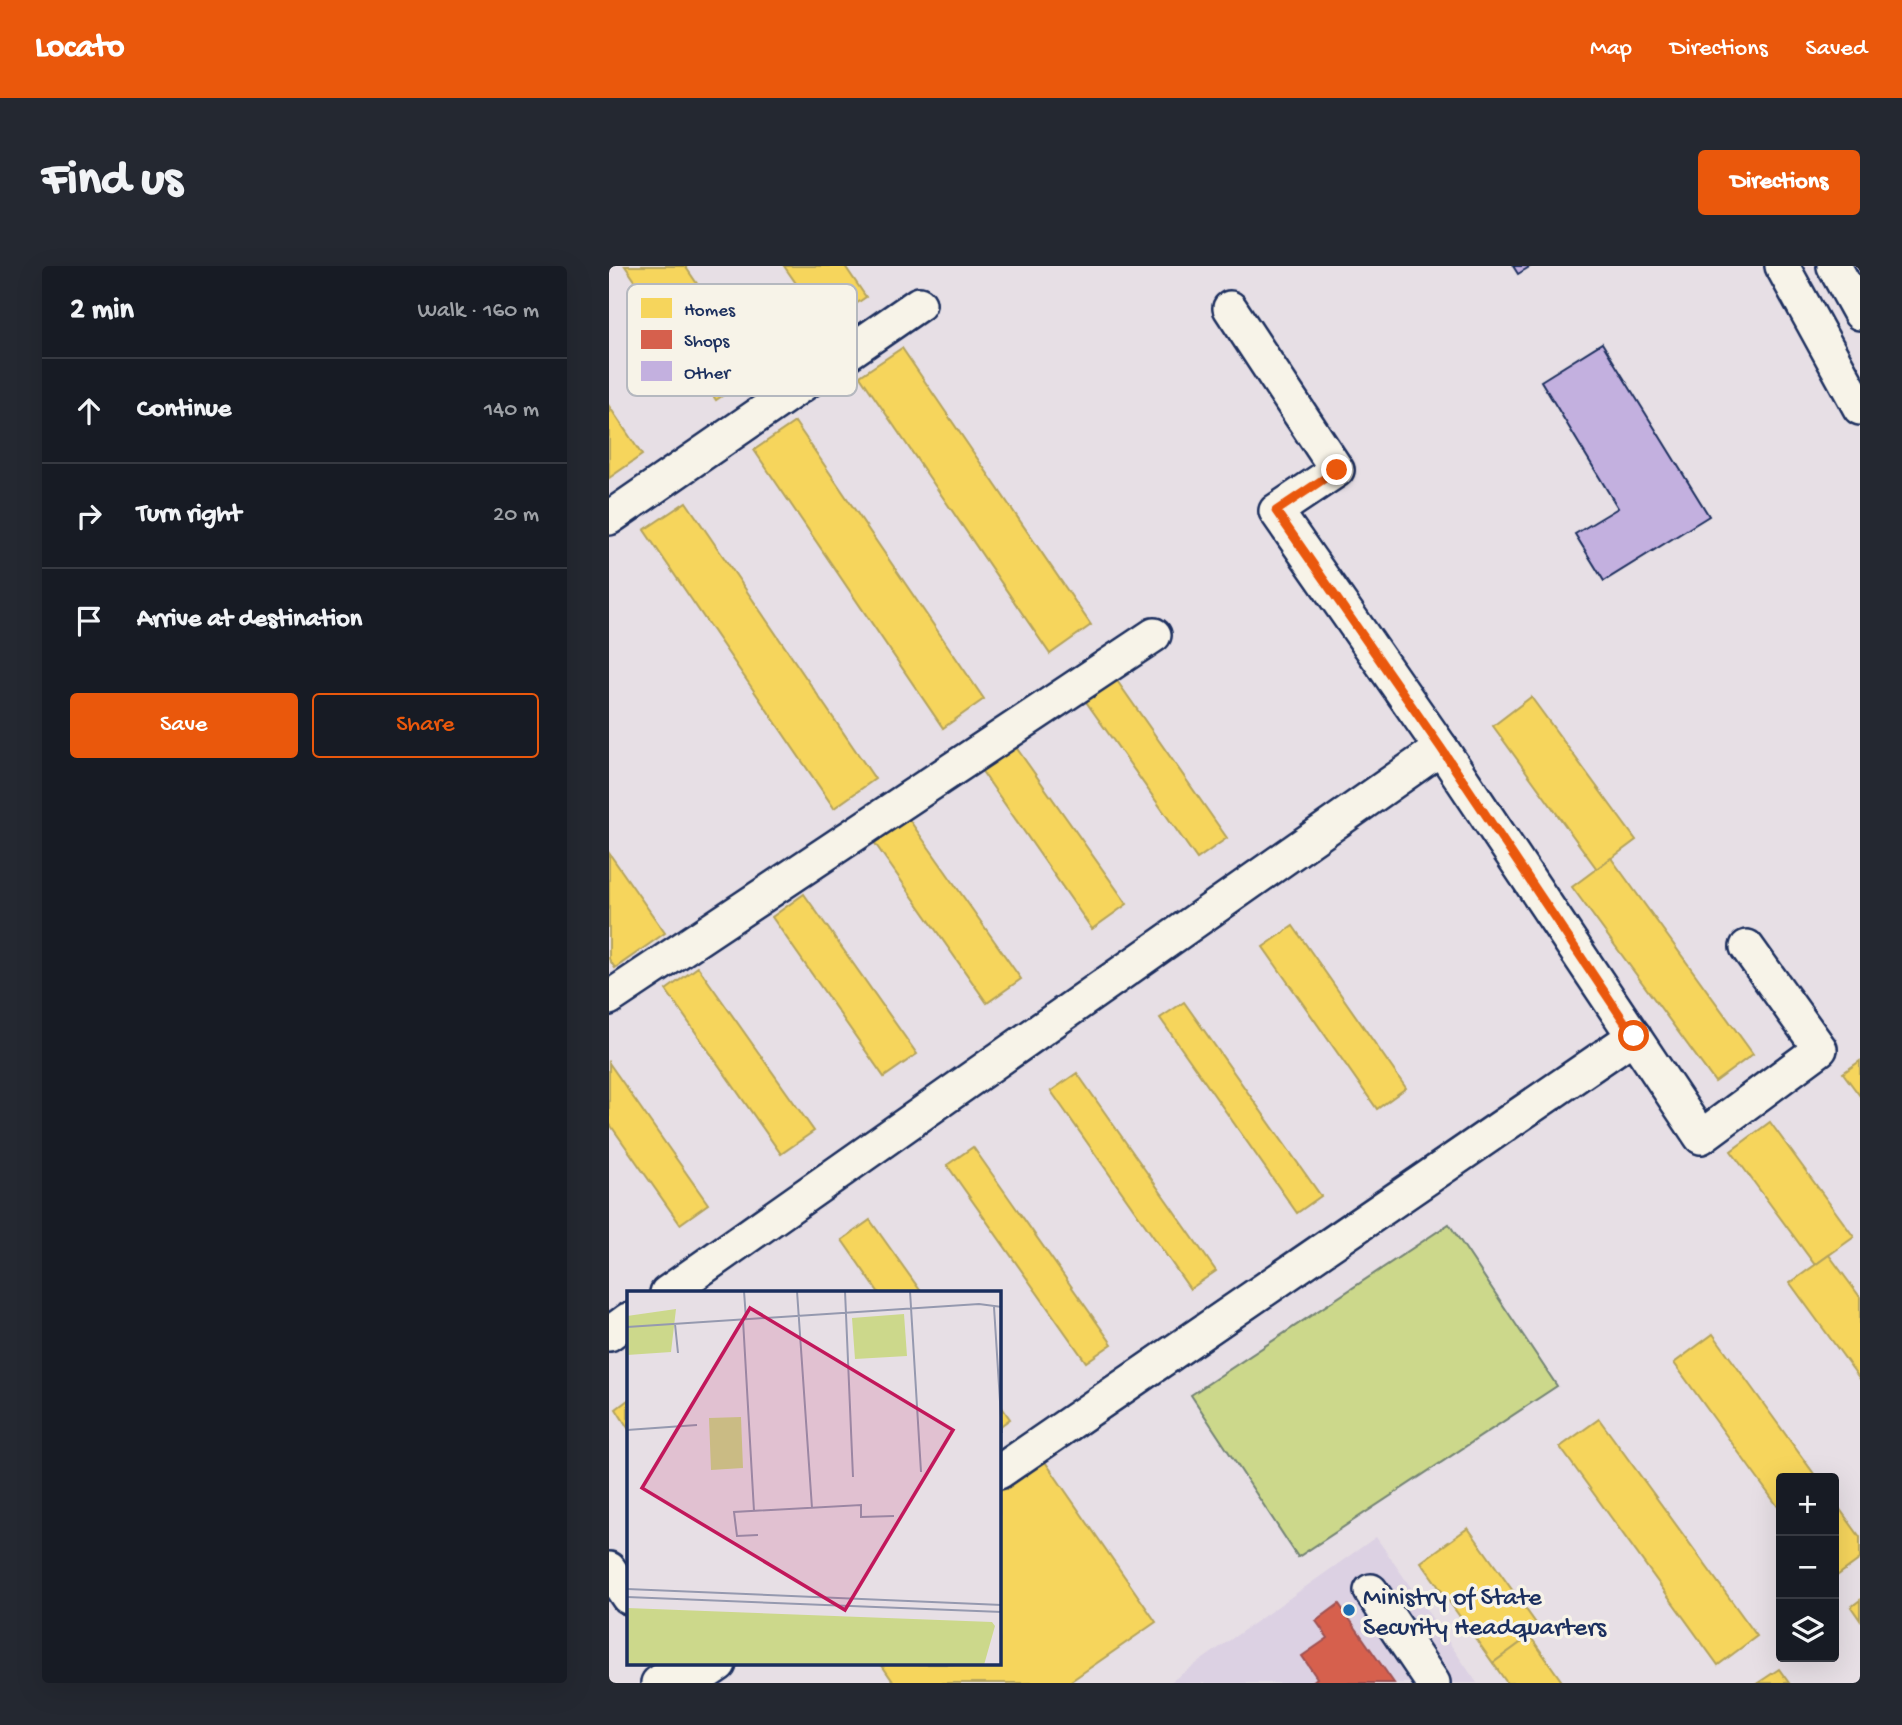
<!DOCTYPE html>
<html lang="en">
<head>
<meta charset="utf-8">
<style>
	body { margin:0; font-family:"Gochi Hand",sans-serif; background:#242831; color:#f1f3f6 }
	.controls { position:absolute; right:21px; bottom:21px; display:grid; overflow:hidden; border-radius:7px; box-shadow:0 7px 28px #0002 }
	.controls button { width:63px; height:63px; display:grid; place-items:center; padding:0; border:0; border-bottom:2px solid #363941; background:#171b24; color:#f1f3f6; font:35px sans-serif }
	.stop { position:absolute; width:21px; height:21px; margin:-16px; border:5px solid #ea580c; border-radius:50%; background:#fff }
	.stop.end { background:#ea580c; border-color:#fff; box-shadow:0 2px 7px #0008 }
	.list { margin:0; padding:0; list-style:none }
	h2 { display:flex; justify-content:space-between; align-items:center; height:91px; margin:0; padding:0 28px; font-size:30px }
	h2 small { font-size:23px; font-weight:400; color:#9ea1a6 }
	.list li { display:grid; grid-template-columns:46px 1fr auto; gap:21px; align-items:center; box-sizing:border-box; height:105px; padding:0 28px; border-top:2px solid #363941 }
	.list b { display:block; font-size:26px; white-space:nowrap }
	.list em { font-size:23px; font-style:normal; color:#9ea1a6 }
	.actions { display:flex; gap:14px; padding:21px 28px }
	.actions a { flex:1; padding:16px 0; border:2px solid #ea580c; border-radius:7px; text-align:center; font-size:24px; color:#ea580c }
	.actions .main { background:#ea580c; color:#fff }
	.icon { flex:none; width:38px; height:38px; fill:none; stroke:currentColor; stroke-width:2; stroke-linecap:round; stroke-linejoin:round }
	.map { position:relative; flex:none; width:1251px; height:1417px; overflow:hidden; border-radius:7px }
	header { display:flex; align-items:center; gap:42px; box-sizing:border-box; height:98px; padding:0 35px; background:#ea580c; color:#fff }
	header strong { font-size:33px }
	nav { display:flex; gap:38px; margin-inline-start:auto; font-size:24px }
	.intro { display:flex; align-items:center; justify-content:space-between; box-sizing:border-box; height:168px; padding:0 42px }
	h1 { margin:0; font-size:49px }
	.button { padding:18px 32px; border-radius:7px; background:#ea580c; color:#fff; font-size:24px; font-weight:700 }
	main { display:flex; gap:42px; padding:0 42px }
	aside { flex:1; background:#171b24; border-radius:7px; box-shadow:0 7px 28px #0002 }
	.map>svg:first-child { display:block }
	.built { fill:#dcd1e3 }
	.green { fill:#ccd88b; stroke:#748474; stroke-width:2 }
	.homes { fill:#f6d55c; stroke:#b4a35d; stroke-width:2 }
	.shops { fill:#d6604d; stroke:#9e5152; stroke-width:2 }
	.building { fill:#c3b0df; stroke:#1b2f5e; stroke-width:2 }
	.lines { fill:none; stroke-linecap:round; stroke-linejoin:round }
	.minor-casing { stroke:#1b2f5e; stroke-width:38 }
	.minor { stroke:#f7f3e8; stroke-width:33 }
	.route { stroke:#ea580c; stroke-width:9 }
	.poi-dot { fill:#1f6fb2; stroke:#f7f3e8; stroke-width:2.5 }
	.labels { text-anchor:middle; stroke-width:7; stroke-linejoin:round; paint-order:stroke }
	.poi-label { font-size:26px; fill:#1b2f5e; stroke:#f7f3e8; text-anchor:start }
	.inset-road { fill:none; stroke:#9599af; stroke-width:2 }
	.view { fill:#c2185b; fill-opacity:0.15; stroke:#c2185b; stroke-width:3.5 }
	.inset-edge { fill:none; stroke:#1b2f5e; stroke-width:3.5 }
	.key { fill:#f7f3e8; stroke:#b5b8bf; stroke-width:2 }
	.key-label { font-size:19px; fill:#1b2f5e }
</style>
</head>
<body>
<header>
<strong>Locato</strong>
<nav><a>Map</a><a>Directions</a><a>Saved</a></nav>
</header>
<div class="intro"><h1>Find us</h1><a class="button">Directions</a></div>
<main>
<aside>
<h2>2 min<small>Walk · 160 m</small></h2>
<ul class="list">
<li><svg class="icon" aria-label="ahead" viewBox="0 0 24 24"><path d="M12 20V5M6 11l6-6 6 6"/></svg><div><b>Continue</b></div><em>140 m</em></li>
<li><svg class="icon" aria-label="right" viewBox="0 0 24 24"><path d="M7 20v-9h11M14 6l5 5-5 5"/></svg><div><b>Turn right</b></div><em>20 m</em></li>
<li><svg class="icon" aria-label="arrive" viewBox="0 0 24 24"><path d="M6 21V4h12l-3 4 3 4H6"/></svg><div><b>Arrive at destination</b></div></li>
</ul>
<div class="actions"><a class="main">Save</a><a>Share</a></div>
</aside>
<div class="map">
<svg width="1251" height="1417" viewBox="0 0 1251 1417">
	<rect width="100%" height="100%" fill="#e7dfe5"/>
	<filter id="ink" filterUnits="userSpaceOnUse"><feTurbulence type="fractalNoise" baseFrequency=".0143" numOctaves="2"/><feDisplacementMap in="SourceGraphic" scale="14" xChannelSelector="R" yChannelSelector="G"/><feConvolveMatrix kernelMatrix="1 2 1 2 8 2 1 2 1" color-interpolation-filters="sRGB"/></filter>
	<g filter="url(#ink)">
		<polygon class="built" points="767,1271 868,1417 560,1417"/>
		<polygon class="green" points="840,958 948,1120 689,1291 582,1129"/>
		<g class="homes">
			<polygon points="16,0 76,0 148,106 107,134"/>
			<polygon points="175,0 236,0 257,31 216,59"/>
			<polygon points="293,82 482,359 441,388 251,110"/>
			<polygon points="0,140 33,189 0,212"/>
			<polygon points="186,156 375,433 334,462 145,184"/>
			<polygon points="77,236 266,513 225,542 35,264"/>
			<polygon points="504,409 618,572 588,593 473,430"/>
			<polygon points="922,431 1027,574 988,603 884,460"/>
			<polygon points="404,477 518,638 483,663 370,501"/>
			<polygon points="299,552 412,713 378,737 265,576"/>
			<polygon points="0,587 56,667 6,702 0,693"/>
			<polygon points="1002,592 1144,788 1106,816 963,621"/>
			<polygon points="195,628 308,788 275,811 163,651"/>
			<polygon points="684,660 797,822 768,843 654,681"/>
			<polygon points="89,701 205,865 172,888 57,724"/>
			<polygon points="575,736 712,930 688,947 551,752"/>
			<polygon points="1251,795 1251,830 1234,807"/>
			<polygon points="0,797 99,938 71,958 0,857"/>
			<polygon points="468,807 607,1005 581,1023 442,825"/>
			<polygon points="1161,856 1245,971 1206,999 1122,885"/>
			<polygon points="364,881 503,1078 477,1096 338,899"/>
			<polygon points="261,954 313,1027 270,1027 233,974"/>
			<polygon points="1220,989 1251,1031 1251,1113 1181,1017"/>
			<polygon points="1104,1068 1208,1212 1172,1212 1172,1245 1065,1097"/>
			<polygon points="19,1134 19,1162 7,1143"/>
			<polygon points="390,1137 401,1153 390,1161"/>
			<polygon points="990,1153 1148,1370 1109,1399 951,1181"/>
			<polygon points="430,1187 547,1356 459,1417 285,1417 272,1398 390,1398 390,1214"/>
			<polygon points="1225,1235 1251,1271 1251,1293 1225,1312"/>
			<polygon points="859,1262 931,1363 884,1397 812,1296"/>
			<polygon points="1251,1334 1251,1354 1242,1341"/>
			<polygon points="921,1370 954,1417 898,1417 884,1397"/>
			<polygon points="1170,1403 1180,1417 1149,1417"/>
		</g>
		<polygon class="shops" points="730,1338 785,1417 702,1417 708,1412 693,1390 719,1372 707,1355"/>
		<g class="building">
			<polygon points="904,0 922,0 909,8"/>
			<polygon points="993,77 1100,250 995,315 966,268 1009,242 932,115"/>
		</g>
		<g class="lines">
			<defs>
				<g id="minor">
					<polyline points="1173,0 1251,142"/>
					<polyline points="1225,0 1251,47"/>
					<polyline points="621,42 728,204 667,245 832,482 1092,871 1211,783 1138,681"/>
					<polyline points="0,252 310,38"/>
					<polyline points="0,732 545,369"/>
					<polyline points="58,1027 832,482"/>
					<polyline points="0,1068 19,1054"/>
					<polyline points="390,1206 1025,770"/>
					<polyline points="0,1303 19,1331"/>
					<polyline points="762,1325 824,1417"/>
					<polyline points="49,1417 70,1403"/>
					<polyline points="82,1417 110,1398"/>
				</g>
			</defs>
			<use href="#minor" class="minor-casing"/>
			<use href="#minor" class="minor"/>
		</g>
	</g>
	<g class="lines" filter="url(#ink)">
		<polyline class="route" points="728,204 667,245 832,482 1025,770"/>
	</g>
	<circle class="poi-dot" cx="740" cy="1344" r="7"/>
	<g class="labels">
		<g class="poi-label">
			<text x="754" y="1338">Ministry of State<tspan x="754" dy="30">Security Headquarters</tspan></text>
		</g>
	</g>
	<g transform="translate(18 1025)">
		<rect width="374" height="374" fill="#e7dfe5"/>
		<path d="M 49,18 L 44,61 L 0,64 L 0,25 ZM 277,23 L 280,65 L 228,68 L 225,27 ZM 114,126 L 116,177 L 84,179 L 82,127 ZM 0,317 L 365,331 L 368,335 L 357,374 L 0,374 Z" fill="#ccd88b"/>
		<path class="inset-road" d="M 117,0 L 119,28M 170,0 L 185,217M 218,0 L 226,186M 283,0 L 294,181M 367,16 L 375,142M 116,29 L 127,220M 48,33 L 51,62M 0,36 L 352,13 L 375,16M 0,139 L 70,134M 131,244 L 110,245 L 107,221 L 234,214 L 234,226 L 267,225M 0,298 L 375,314M 0,306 L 375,321"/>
		<path class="view" d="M 123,17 L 326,139 L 218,319 L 15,197 Z"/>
		<rect width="374" height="374" class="inset-edge"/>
	</g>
	<rect x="18" y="18" width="230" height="112" rx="10" class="key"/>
	<rect x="32" y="32" width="31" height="20" fill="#f6d55c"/>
	<rect x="32" y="64" width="31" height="19" fill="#d6604d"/>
	<rect x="32" y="95" width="31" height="20" fill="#c3b0df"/>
	<g class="key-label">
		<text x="75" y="49">Homes</text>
		<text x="75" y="80">Shops</text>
		<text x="75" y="112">Other</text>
	</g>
</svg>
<div class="controls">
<button>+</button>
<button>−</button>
<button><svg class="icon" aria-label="layers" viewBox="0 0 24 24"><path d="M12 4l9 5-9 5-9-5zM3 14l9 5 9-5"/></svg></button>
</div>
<div class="stop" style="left:1025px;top:770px"></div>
<div class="stop end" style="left:728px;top:204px"></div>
</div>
</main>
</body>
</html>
